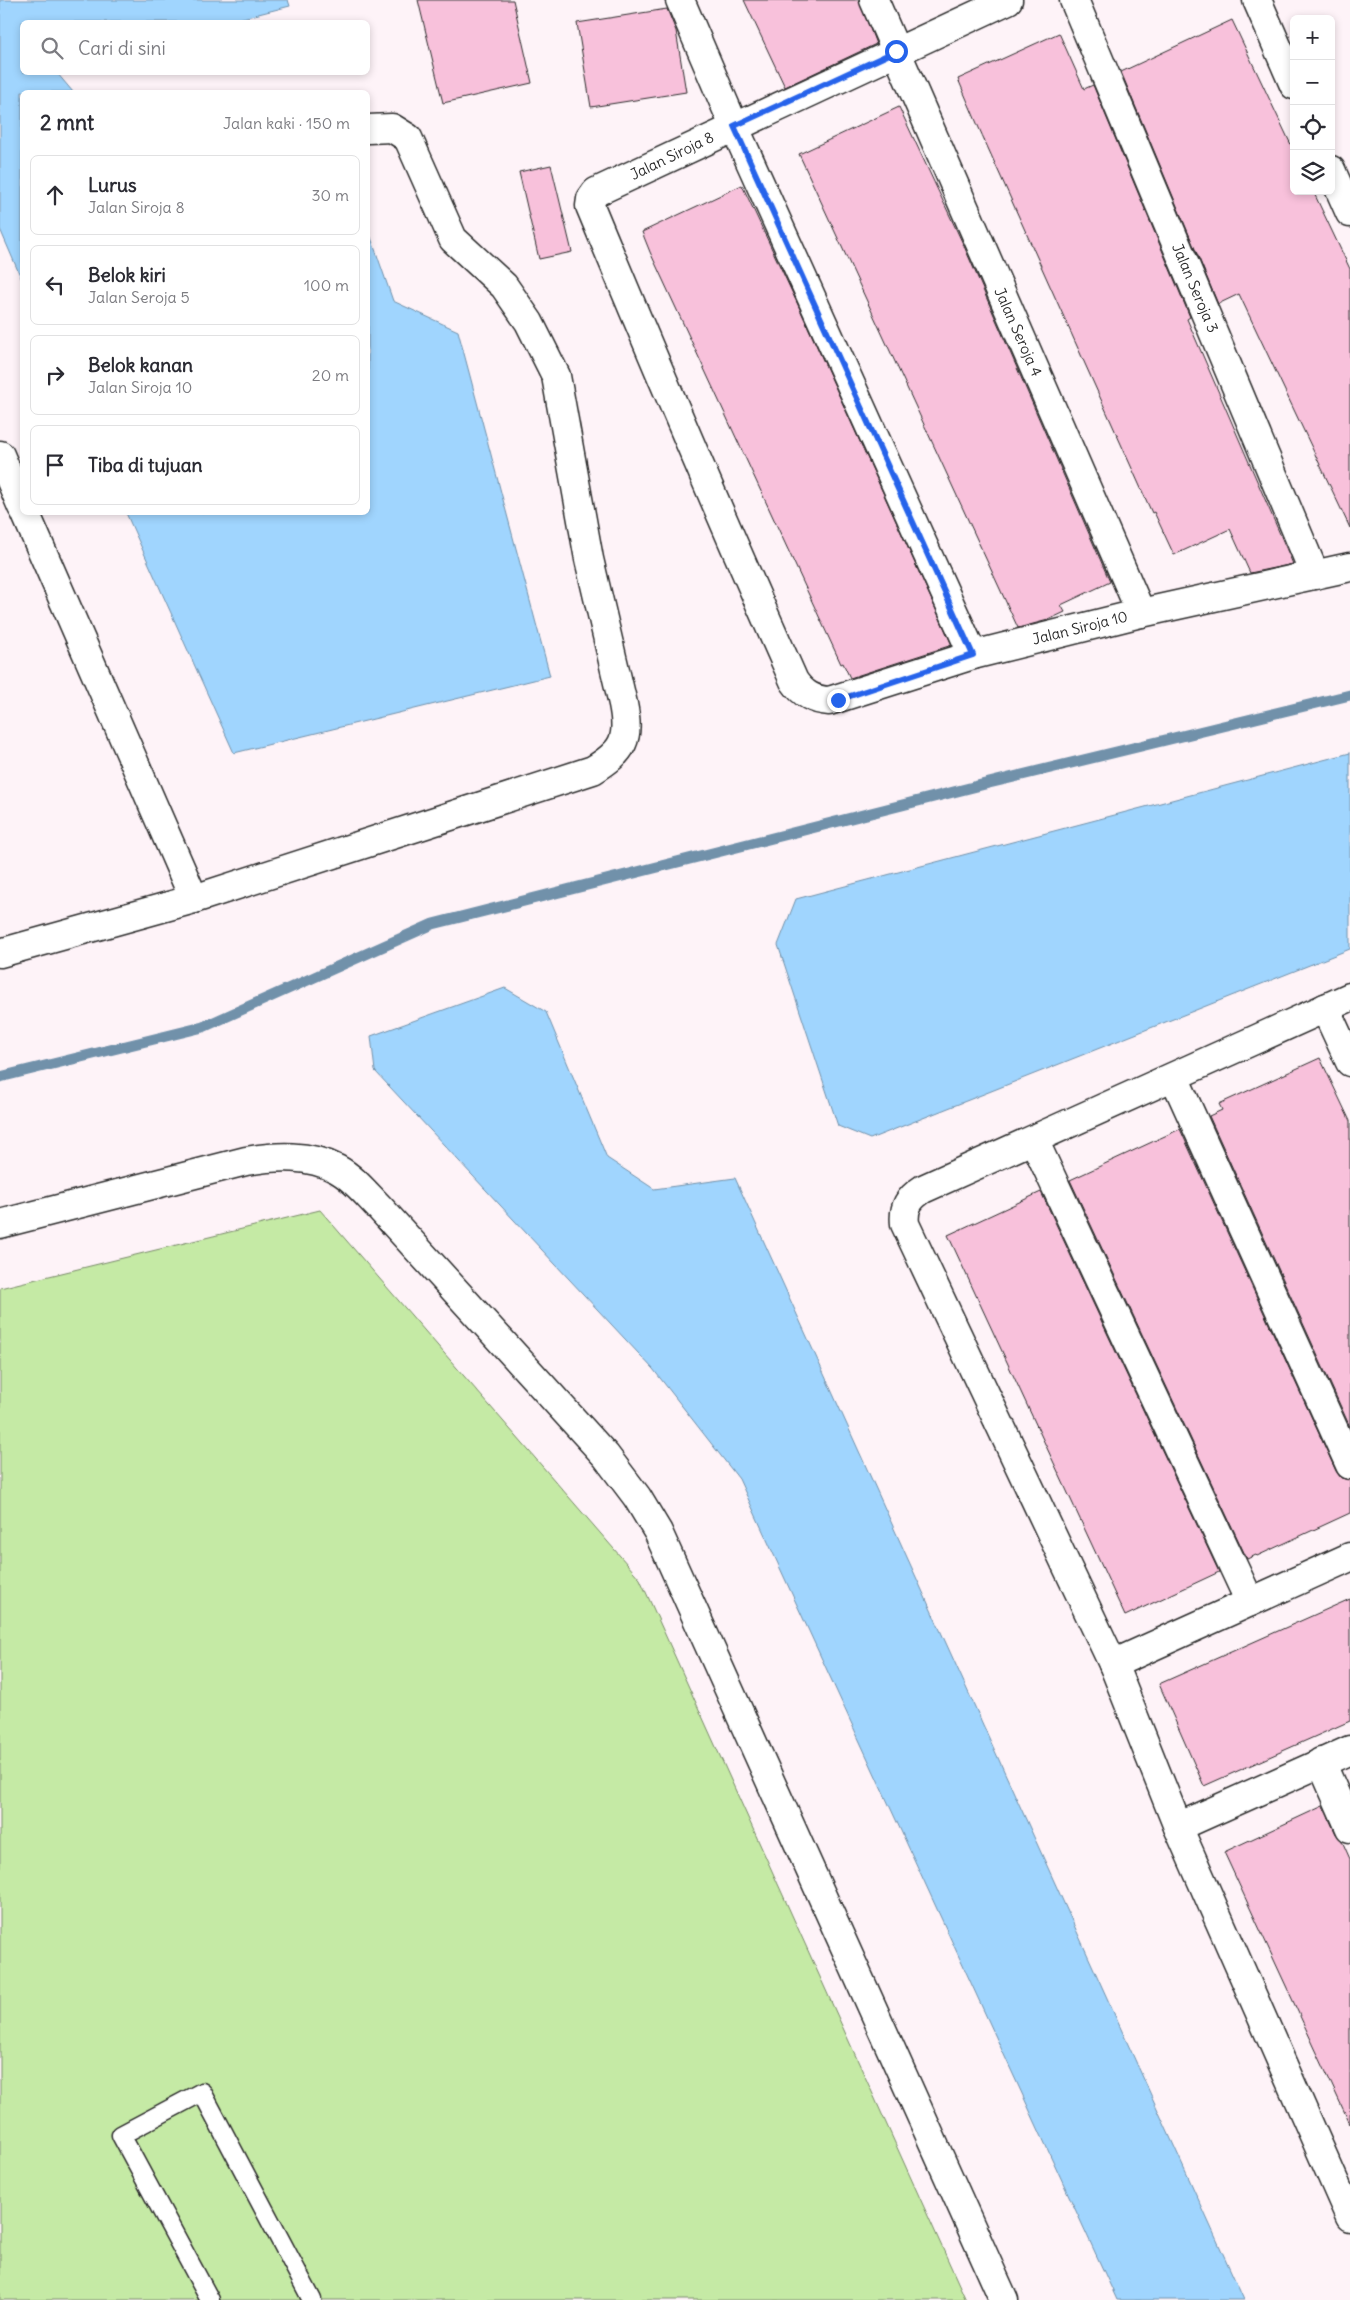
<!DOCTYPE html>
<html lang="id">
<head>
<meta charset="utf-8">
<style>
	body { margin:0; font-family:Delius,sans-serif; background:#f7f7f7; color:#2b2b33 }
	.controls { position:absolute; right:15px; top:15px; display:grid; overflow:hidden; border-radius:8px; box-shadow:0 2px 8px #0003 }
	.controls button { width:45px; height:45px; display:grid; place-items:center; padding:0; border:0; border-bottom:1px solid #e1e1e2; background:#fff; color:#2b2b33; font:25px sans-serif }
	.stop { position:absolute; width:15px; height:15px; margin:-11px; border:4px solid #2563eb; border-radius:50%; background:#fff }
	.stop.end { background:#2563eb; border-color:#fff; box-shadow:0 1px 5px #0008 }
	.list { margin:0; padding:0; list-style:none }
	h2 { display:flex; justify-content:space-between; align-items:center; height:65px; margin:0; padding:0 20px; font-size:21px }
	h2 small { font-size:16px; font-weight:400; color:#7c7c81 }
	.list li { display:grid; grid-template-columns:32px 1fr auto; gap:15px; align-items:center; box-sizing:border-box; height:80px; margin:0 10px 10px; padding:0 10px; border:1px solid #e1e1e2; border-radius:8px }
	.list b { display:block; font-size:19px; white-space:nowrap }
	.list p { margin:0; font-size:16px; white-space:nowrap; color:#7c7c81 }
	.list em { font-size:16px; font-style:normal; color:#7c7c81 }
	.icon { flex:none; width:28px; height:28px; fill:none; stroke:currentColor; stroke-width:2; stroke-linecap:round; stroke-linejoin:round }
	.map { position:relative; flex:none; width:1350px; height:2300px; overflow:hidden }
	.search { position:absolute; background:#fff; box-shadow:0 2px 8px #0003; left:20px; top:20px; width:350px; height:55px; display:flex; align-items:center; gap:12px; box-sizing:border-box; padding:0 18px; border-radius:8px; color:#7c7c81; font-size:19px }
	.panel { position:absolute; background:#fff; box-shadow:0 2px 8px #0003; left:20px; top:90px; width:350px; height:425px; border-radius:8px }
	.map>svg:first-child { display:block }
	.green { fill:#c5eaa5; stroke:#788a68 }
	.water { fill:#a0d5fe; stroke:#7191aa }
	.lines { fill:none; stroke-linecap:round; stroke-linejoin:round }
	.stream { stroke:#7191aa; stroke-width:11 }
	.building { fill:#f8c1db; stroke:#2b2b2b }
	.service-casing { stroke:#2b2b2b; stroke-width:21 }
	.minor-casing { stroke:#2b2b2b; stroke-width:31 }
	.service { stroke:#fff; stroke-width:18 }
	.minor { stroke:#fff; stroke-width:28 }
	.route { stroke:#2563eb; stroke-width:6 }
	.labels { text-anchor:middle; stroke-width:4.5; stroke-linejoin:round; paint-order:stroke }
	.street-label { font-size:15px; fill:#2b2b2b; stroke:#fff }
</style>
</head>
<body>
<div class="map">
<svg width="1350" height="2300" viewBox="0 0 1350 2300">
	<rect width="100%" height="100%" fill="#fef3f8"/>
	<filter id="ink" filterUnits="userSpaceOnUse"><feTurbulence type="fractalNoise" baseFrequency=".02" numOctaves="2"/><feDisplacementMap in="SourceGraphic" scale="10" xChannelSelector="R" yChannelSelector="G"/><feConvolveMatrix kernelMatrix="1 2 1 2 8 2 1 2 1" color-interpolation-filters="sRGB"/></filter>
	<g filter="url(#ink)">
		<polygon class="green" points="320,1210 640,1579 966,2300 0,2300 0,1288"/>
		<g class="water">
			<polygon points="0,0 288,0 290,6 227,22 22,22 22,72 57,73 73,92 22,92 22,280 0,229"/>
			<polygon points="368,229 393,301 458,331 550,676 234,753 126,513 368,512"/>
			<polygon points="1350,753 1350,949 870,1139 838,1126 778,945 796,899"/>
			<polygon points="505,988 546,1012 607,1158 654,1189 735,1178 1244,2300 1117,2300 739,1479 653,1369 375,1071 371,1036"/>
		</g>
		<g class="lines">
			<polyline class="stream" points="0,1077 203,1027 433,924 989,783 1350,695"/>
		</g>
		<g class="building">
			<polygon points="418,0 513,0 532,83 443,103"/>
			<polygon points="744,0 859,0 876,44 785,87"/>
			<polygon points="667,9 676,31 686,92 591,107 577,23"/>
			<polygon points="1232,20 1294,151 1294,191 1313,191 1350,269 1350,528 1239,294 1218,304 1121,72"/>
			<polygon points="1059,33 1084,89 1093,85 1190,317 1187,319 1293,564 1250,573 1230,529 1174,555 1154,512 1152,513 979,128 958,79"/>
			<polygon points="899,107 964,246 1110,582 1061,605 1065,612 1048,620 1018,628 799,154"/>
			<polygon points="551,165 572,252 539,259 519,172"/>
			<polygon points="742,185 799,307 952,645 850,678 843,663 841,664 650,252 642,232"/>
			<polygon points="1320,1058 1350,1121 1350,1427 1209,1116 1222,1110 1219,1104"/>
			<polygon points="1180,1129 1336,1471 1341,1478 1350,1480 1350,1513 1257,1556 1256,1555 1247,1559 1070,1180"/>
			<polygon points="1041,1192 1219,1572 1125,1616 948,1235"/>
			<polygon points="1350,1599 1350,1721 1204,1786 1159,1684"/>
			<polygon points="1323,1806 1336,1834 1342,1841 1350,1859 1350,2124 1224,1852"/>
		</g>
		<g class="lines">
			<defs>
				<polyline id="service" points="210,2300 121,2135 202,2092 312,2300"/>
				<g id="minor">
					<polyline points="680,0 734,126 973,655"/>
					<polyline points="874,0 1141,613"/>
					<path d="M 1008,0 L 596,192 L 591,199 L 590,206 C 656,365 724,524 794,681 C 803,694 813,700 829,701 L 973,655 L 1141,613 L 1350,567"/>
					<polyline points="1074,0 1315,575"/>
					<polyline points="1257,0 1294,85"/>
					<polyline points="1331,170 1350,213"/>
					<polyline points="0,455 22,507"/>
					<polyline points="25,512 194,899"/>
					<path d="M 0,953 L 194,899 L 593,770 C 624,751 630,739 623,704 L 589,559 L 556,376 L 529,322 L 504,286 L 453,239 L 408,138 L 392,128 L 368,129"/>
					<path d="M 1350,997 L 923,1189 C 909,1198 903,1207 905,1224 L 1113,1664 L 1178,1827 L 1350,2217"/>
					<polyline points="1325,1008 1350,1062"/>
					<polyline points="1174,1077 1350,1465"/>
					<polyline points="1034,1140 1250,1602"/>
					<path d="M 0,1224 L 246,1161 C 276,1156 309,1154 337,1169 C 354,1178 367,1195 380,1208 L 606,1456 L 637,1497 L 658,1532 L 1004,2300"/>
					<polyline points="1113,1664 1350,1557"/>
					<polyline points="1321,1762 1350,1828"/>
					<polyline points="1178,1827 1350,1750"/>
				</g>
			</defs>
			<use href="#service" class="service-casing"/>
			<use href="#minor" class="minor-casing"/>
			<use href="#service" class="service"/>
			<use href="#minor" class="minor"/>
		</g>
	</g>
	<g class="lines" filter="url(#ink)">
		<polyline class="route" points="838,700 973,655 734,126 896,51"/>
	</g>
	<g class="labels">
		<g class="street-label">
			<text transform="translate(672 156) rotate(-26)" y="5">Jalan Siroja 8</text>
			<text transform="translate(1195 288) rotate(67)" y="5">Jalan Seroja 3</text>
			<text transform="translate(1018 332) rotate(66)" y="5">Jalan Seroja 4</text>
			<text transform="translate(1080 628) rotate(-14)" y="5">Jalan Siroja 10</text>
		</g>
	</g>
</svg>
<div class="controls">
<button>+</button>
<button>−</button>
<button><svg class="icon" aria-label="locate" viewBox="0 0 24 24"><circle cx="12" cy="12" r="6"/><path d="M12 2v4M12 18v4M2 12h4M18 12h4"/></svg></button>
<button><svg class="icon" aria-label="layers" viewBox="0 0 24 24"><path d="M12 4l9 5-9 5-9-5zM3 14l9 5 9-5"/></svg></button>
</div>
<div class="stop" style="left:896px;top:51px"></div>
<div class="stop end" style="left:838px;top:700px"></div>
<div class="search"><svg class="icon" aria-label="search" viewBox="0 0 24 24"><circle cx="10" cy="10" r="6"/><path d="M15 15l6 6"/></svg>Cari di sini</div>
<section class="panel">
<h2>2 mnt<small>Jalan kaki · 150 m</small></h2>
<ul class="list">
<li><svg class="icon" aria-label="ahead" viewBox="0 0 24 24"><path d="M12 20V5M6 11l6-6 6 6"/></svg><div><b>Lurus</b><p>Jalan Siroja 8</p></div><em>30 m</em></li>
<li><svg class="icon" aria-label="left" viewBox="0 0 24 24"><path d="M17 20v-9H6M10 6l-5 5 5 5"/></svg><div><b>Belok kiri</b><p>Jalan Seroja 5</p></div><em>100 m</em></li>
<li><svg class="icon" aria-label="right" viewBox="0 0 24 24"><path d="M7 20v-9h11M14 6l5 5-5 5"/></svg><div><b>Belok kanan</b><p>Jalan Siroja 10</p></div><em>20 m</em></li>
<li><svg class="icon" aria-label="arrive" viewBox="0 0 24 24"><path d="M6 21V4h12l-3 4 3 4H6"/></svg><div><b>Tiba di tujuan</b></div></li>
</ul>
</section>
</div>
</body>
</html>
